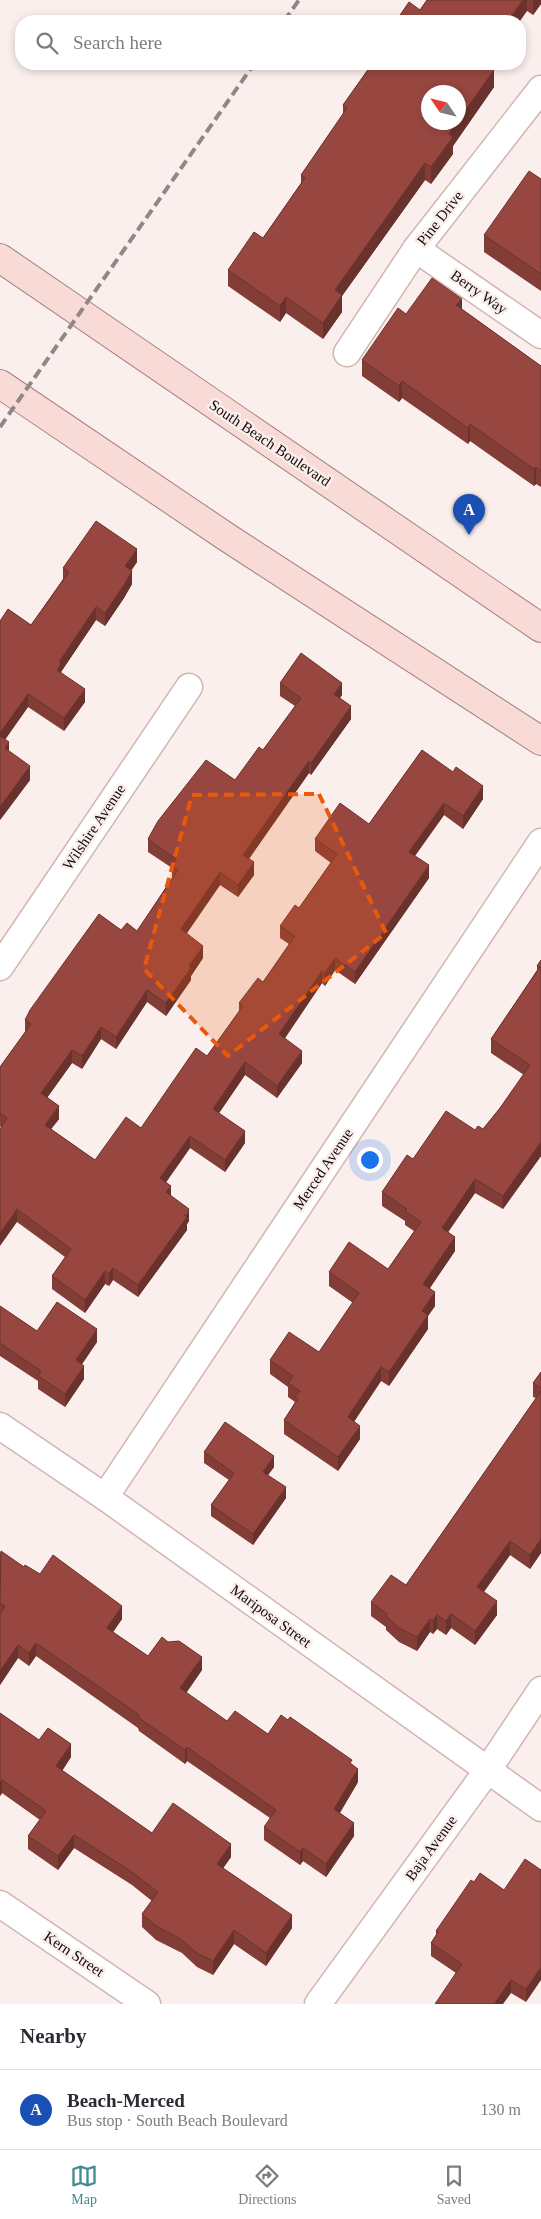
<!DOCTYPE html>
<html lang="en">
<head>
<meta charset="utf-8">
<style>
	body { margin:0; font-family:Georgia,serif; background:#f2f2f3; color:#2b2b33 }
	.compass { position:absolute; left:421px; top:85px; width:45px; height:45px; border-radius:50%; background:#fff; box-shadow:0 2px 8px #0003; rotate:305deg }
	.you { position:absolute; left:369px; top:1159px; width:18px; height:18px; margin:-12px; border:4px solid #fff; border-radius:50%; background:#1a73e8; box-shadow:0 0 0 8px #1a73e833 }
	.badge { display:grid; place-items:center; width:32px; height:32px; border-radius:50%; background:#428992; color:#fff; font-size:16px; font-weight:700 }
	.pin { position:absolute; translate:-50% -41px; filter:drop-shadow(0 1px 2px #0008) }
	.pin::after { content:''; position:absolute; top:26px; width:18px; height:15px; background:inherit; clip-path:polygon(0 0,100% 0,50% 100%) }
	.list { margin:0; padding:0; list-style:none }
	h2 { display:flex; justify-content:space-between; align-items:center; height:65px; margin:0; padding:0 20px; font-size:21px }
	h2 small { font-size:16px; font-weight:400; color:#7c7c81 }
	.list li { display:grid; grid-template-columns:32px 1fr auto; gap:15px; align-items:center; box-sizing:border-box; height:80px; padding:0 20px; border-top:1px solid #e1e1e2 }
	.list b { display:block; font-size:19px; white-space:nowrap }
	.list p { margin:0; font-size:16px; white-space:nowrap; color:#7c7c81 }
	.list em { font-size:16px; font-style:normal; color:#7c7c81 }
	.icon { flex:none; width:28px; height:28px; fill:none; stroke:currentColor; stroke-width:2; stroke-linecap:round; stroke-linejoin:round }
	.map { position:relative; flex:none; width:541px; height:2004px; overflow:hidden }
	.search { position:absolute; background:#fff; box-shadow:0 2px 8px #0003; left:15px; right:15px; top:15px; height:55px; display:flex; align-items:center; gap:12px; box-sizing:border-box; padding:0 18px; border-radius:20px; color:#7c7c81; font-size:19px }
	.sheet { height:145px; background:#fff }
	nav { display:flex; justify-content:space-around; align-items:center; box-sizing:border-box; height:70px; border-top:1px solid #e1e1e2; background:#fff; font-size:14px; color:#7c7c81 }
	nav a { display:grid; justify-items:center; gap:2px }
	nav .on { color:#428992 }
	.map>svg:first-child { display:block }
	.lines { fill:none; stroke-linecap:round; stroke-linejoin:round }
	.minor-casing { stroke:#d1b5b1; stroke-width:29 }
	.primary-casing { stroke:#a5817d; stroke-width:30 }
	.minor { stroke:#fff; stroke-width:26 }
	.primary { stroke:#f8dad6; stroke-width:28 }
	.rail { stroke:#918785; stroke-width:4; stroke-dasharray:10 5; stroke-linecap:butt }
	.wall { fill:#823d37 }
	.shaded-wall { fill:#6a322d }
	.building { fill:#974740; stroke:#6a322d }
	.marked { fill:#e8590c; fill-opacity:0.2; stroke:#e8590c; stroke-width:4; stroke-dasharray:10 6; stroke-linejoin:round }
	.labels { text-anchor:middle; stroke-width:5; stroke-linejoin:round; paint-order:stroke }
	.street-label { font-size:15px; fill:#130a09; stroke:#fbefed }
</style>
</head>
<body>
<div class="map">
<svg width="541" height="2004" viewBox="0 0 541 2004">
	<rect width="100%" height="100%" fill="#fbefed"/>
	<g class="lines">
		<defs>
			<g id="minor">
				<polyline points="416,249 541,335"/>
				<polyline points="347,353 416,249 541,89"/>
				<polyline points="0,967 189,687"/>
				<polyline points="0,1426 105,1497 541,1808"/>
				<polyline points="105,1497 541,842"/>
				<polyline points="0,1904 147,2004"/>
				<polyline points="318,2004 487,1771 541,1690"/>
			</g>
			<g id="primary">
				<polyline points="0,258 541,628"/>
				<polyline points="0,384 228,538 541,741"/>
			</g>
		</defs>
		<use href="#minor" class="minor-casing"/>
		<use href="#primary" class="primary-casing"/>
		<use href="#minor" class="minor"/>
		<use href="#primary" class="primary"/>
		<g class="rail">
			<polyline points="284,21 299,0"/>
			<polyline points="0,427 254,64"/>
		</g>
	</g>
	<g class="wall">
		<polygon points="427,0 541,0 541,4 533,15 527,11 420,10"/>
		<polygon points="372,64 490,64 488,66 494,87 453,146 453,154 431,184 425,180 342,296 342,312 323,339 286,313 280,322 228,286 228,270 263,238 301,183 301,175 343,115 343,105"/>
		<polygon points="541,179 541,291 484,252 484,235"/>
		<polygon points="462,309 541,366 541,487 536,484 534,486 470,441 468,444 402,398 399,402 362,376 362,360 406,314"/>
		<polygon points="137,562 131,571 132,584 124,598 105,626 96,620 61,672 85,702 64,731 28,707 5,740 9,752 30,780 0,820 0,621 31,625 63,579 63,568"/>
		<polygon points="280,683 342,695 340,698 351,719 311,775 309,773 249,859 254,875 238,897 220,885 186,933 203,958 191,976 191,980 166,1016 147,1002 116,1049 101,1039 82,1069 72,1063 47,1098 59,1119 51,1129 95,1160 141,1128 207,1056 239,1011 239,1003 263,982 289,944 280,938 280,926 299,908 331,863 315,851 315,839 369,824 422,750 483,799 463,829 444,815 415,856 429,878 355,984 335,970 325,986 322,983 285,1038 302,1063 277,1098 245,1075 219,1113 245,1143 225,1172 190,1148 166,1182 171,1196 189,1221 187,1224 187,1230 138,1297 113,1280 109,1286 105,1284 85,1313 52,1289 52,1276 65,1257 17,1222 1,1127 0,1126 0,1067 25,1032 25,1020 121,930 137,931 172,878 172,868 148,852 148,839 235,780 263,750 295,706 280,696"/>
		<polygon points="541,960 541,1156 503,1209 475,1193 448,1232 455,1251 430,1288 435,1306 428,1316 428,1329 389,1386 381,1381 354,1421 360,1439 338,1471 284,1434 284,1420 295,1402 288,1397 288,1387 270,1374 270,1360 319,1352 353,1303 329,1286 329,1272 388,1269 414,1231 405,1225 405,1221 382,1206 382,1192 413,1159 475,1130 483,1129 500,1108 524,1075 491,1053 491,1039 537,970 537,966"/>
		<polygon points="0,1306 37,1331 97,1342 82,1364 84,1379 65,1407 38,1389 38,1381 0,1356"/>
		<polygon points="541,1372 541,1553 530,1569 510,1555 484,1592 497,1615 475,1645 451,1628 446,1635 437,1629 433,1634 430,1632 417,1651 399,1642 386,1630 386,1627 371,1616 371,1602 406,1585 536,1398 533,1397 533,1383"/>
		<polygon points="204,1452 274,1467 268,1475 286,1498 253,1545 211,1516 211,1505 229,1480 204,1463"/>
		<polygon points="0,1552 24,1567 40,1574 122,1619 113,1632 148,1656 202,1670 186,1693 227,1721 268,1734 352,1764 358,1782 340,1813 354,1836 326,1877 303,1861 300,1865 264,1840 264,1827 270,1818 187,1761 185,1764 139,1731 138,1728 36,1656 29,1666 18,1658 0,1685"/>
		<polygon points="0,1713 39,1740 71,1757 62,1771 152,1833 231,1857 223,1868 292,1928 266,1966 234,1944 213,1975 197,1967 182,1953 156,1940 142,1927 142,1914 152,1901 132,1885 74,1848 58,1870 28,1849 28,1836 40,1820 2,1793 0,1796"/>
		<polygon points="541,1870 526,2002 511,1993 456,1973 431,1956 431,1943 436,1936 436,1931 474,1882 504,1890"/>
	</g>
	<g class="shaded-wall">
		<polygon points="523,0 527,0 527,11 520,21 508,21"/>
		<polygon points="533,0 541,0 541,4 533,15"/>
		<polygon points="494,70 494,87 453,146 453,154 431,184 431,167 449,134 457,122 458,122 458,121"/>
		<polygon points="425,163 425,180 342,296 342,312 323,339 323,323 335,290"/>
		<polygon points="286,297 286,313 280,322 280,306"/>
		<polygon points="462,299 462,315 456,305"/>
		<polygon points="402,381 402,398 399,402 399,386"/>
		<polygon points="470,424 470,441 468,444 468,428"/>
		<polygon points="536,467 536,484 534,486 534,469"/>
		<polygon points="137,549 137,562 125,579 125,566"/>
		<polygon points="132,571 132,584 124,598 105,626 105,613"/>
		<polygon points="96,607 96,620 61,672 61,677 57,670 59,662"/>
		<polygon points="342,683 342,695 334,707 334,694"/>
		<polygon points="85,689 85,702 64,731 64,718"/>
		<polygon points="28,694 28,707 0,746 0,733"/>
		<polygon points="351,706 351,719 311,775 311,763"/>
		<polygon points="9,742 9,755 5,748"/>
		<polygon points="309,761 309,773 243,867 243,855"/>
		<polygon points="30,766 30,780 0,820 0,807"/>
		<polygon points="483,786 483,799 463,829 463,816"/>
		<polygon points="444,803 444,815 409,864 409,852"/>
		<polygon points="254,862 254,875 238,897 238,885"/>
		<polygon points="429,865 429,878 355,984 355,972"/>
		<polygon points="220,872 220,885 181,942 181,929"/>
		<polygon points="203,946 203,958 191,976 191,980 166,1016 166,1003 189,966"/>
		<polygon points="335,958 335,970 325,986 325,973"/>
		<polygon points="322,971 322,983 279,1047 279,1034"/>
		<polygon points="147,990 147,1002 116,1049 116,1037"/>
		<polygon points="101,1027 101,1039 82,1069 82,1056"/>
		<polygon points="72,1050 72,1063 41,1106 41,1093"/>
		<polygon points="302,1051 302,1063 277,1098 277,1086"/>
		<polygon points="245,1062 245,1075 213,1122 213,1109"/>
		<polygon points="59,1106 59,1119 45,1137 45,1125"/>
		<polygon points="245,1131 245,1143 225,1172 225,1160"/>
		<polygon points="190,1136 190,1148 160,1191 160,1178"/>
		<polygon points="541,1142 541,1156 503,1209 503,1196"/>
		<polygon points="475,1179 475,1193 442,1241 442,1228"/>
		<polygon points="171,1186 171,1198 166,1192"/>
		<polygon points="17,1209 17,1222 0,1246 0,1233"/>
		<polygon points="189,1209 189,1221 187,1224 187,1230 138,1297 138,1285"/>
		<polygon points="455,1237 455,1251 423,1298 423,1284"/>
		<polygon points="113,1268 113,1280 109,1286 109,1274"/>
		<polygon points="105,1271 105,1284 85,1313 85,1300"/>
		<polygon points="435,1292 435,1306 428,1316 428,1329 389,1386 389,1372 422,1311"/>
		<polygon points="97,1329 97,1342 76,1373 76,1360"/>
		<polygon points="84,1366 84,1379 65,1407 65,1394"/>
		<polygon points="381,1367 381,1381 348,1431 348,1417"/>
		<polygon points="360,1426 360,1439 338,1471 338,1457"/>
		<polygon points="274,1456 274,1467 263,1482 263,1472"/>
		<polygon points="286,1487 286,1498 253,1545 253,1534"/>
		<polygon points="541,1539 541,1553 530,1569 530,1555"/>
		<polygon points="510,1541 510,1555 477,1601 477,1587"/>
		<polygon points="497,1601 497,1615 475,1645 475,1631"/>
		<polygon points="122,1606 122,1619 107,1641 107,1628"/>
		<polygon points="451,1614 451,1628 446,1635 446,1621"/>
		<polygon points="437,1615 437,1629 433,1634 433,1621"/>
		<polygon points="430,1619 430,1632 417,1651 417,1637"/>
		<polygon points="36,1643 36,1656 29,1666 29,1653"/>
		<polygon points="18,1645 18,1658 0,1685 0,1671"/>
		<polygon points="202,1657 202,1670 180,1702 180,1688"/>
		<polygon points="71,1744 71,1757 56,1780 56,1766"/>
		<polygon points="187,1747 187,1761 185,1764 185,1750"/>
		<polygon points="358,1769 358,1782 334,1822 334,1809"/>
		<polygon points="2,1780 2,1793 0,1796 0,1783"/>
		<polygon points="354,1823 354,1836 326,1877 326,1864"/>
		<polygon points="74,1835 74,1848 58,1870 58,1856"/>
		<polygon points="231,1844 231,1857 217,1877 217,1864"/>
		<polygon points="303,1848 303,1861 300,1865 300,1852"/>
		<polygon points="292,1915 292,1928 266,1966 266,1953"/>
		<polygon points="234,1930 234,1944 213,1975 213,1961"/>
		<polygon points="541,1967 541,1980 526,2002 526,1989"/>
		<polygon points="511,1980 511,1993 503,2004 494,2004"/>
	</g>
	<g class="building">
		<polygon points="427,0 523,0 508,21 396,21 409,2 420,10"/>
		<polygon points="372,64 485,64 494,70 458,121 458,92 428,92 428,122 457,122 449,134 453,137 431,167 425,163 335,290 342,295 323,323 286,297 280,306 228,270 254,232 263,238 305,178 301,175 347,108 343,105"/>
		<polygon points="529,171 541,179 541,274 484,235"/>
		<polygon points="432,278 462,299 456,305 541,366 541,471 536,467 534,469 470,424 468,428 402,381 399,386 362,360 398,308 406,314"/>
		<polygon points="96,521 137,549 125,566 132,571 124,585 105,613 96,607 59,662 61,664 57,670 85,689 64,718 28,694 0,733 0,621 8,609 31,625 69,572 63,568"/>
		<polygon points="301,653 342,683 334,694 351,706 311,763 309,761 243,855 254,862 238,885 220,872 181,929 203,946 189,966 191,968 166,1003 147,990 116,1037 101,1027 82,1056 72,1050 41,1093 59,1106 45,1125 95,1160 126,1117 141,1128 196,1048 207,1056 243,1006 239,1003 258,978 263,982 295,936 280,926 295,905 299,908 337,854 315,839 340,803 369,824 422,750 453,772 456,767 483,786 463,816 444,803 409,852 429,865 355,972 335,958 325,973 322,971 279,1034 302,1051 277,1086 245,1062 213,1109 245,1131 225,1160 190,1136 160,1178 171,1186 166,1192 189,1209 184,1215 187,1217 138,1285 113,1268 109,1274 105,1271 85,1300 52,1276 71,1249 17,1209 0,1233 0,1129 7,1118 0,1113 0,1067 31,1024 25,1020 30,1010 99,914 121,930 127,923 137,931 178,870 172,865 176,859 148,839 158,821 206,760 235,780 259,747 263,750 301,698 280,683"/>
		<polygon points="0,736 9,742 5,748 30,766 0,807"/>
		<polygon points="541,960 541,1142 503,1196 475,1179 442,1228 455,1237 423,1284 435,1292 422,1311 428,1315 389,1372 381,1367 348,1417 360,1426 338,1457 284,1420 298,1399 295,1397 300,1391 288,1383 293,1376 270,1360 289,1332 319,1352 359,1293 329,1272 349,1242 388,1269 421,1222 405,1211 407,1209 382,1192 407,1155 413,1159 446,1111 475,1130 478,1126 483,1129 500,1108 530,1065 491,1039 540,967 537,966"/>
		<polygon points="57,1302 97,1329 76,1360 84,1366 65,1394 38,1376 41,1371 0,1343 0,1306 37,1331"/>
		<polygon points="541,1372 541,1388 533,1383"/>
		<polygon points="541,1391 541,1539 530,1555 510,1541 477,1587 497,1601 475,1631 451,1614 446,1621 437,1615 433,1621 430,1619 417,1637 399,1628 386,1616 387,1614 371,1602 391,1575 406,1585"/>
		<polygon points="225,1422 274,1456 263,1472 286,1487 253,1534 211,1505 234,1473 204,1452"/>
		<polygon points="1,1551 24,1567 25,1565 40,1574 53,1555 122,1606 107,1628 148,1656 162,1637 168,1642 179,1641 202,1657 180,1688 227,1721 235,1711 268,1734 281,1715 288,1720 290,1717 352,1760 350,1763 358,1769 334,1809 354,1823 326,1864 303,1848 300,1852 264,1827 276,1810 187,1747 185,1750 139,1718 138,1714 36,1643 29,1653 18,1645 0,1671 0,1614 5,1606 0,1603"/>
		<polygon points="0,1713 39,1740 48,1728 71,1744 56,1766 152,1833 173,1803 231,1844 217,1864 292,1915 266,1953 234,1930 213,1961 197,1953 182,1940 156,1926 142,1914 158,1892 132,1872 74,1835 58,1856 28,1836 46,1811 2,1780 0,1783"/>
		<polygon points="525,1859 541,1870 541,1967 526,1989 511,1980 494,2004 435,2004 462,1964 431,1943 438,1932 436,1931 471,1880 474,1882 480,1873 504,1890"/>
	</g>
	<path class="marked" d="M 319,794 L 386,933 L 228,1056 L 144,969 L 192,795 Z"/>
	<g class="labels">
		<g class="street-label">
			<text transform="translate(440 218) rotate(-52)" y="5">Pine Drive</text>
			<text transform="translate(479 292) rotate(35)" y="5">Berry Way</text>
			<text transform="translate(270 443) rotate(34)" y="5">South Beach Boulevard</text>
			<text transform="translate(94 827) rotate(-56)" y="5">Wilshire Avenue</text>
			<text transform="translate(323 1169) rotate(-56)" y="5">Merced Avenue</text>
			<text transform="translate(271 1616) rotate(36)" y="5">Mariposa Street</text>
			<text transform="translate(431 1848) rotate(-54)" y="5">Baja Avenue</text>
			<text transform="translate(74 1954) rotate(34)" y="5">Kern Street</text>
		</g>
	</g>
</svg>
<svg class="compass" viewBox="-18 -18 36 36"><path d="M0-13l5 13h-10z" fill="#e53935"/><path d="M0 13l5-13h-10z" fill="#7c7c81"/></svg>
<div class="you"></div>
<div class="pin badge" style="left:469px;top:535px;background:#1a4fb4">A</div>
<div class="search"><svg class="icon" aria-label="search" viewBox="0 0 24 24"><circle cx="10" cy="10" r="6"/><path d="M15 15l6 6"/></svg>Search here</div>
</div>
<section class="sheet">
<h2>Nearby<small></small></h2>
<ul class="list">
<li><span class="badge" style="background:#1a4fb4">A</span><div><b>Beach-Merced</b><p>Bus stop · South Beach Boulevard</p></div><em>130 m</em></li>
</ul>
</section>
<nav>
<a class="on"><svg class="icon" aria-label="map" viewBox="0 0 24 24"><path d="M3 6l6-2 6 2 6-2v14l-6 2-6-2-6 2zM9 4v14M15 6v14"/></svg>Map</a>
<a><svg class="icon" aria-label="directions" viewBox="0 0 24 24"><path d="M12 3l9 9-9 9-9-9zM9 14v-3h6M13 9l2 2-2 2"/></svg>Directions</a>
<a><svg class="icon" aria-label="saved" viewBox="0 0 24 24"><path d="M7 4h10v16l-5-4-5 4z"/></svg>Saved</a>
</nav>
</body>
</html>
